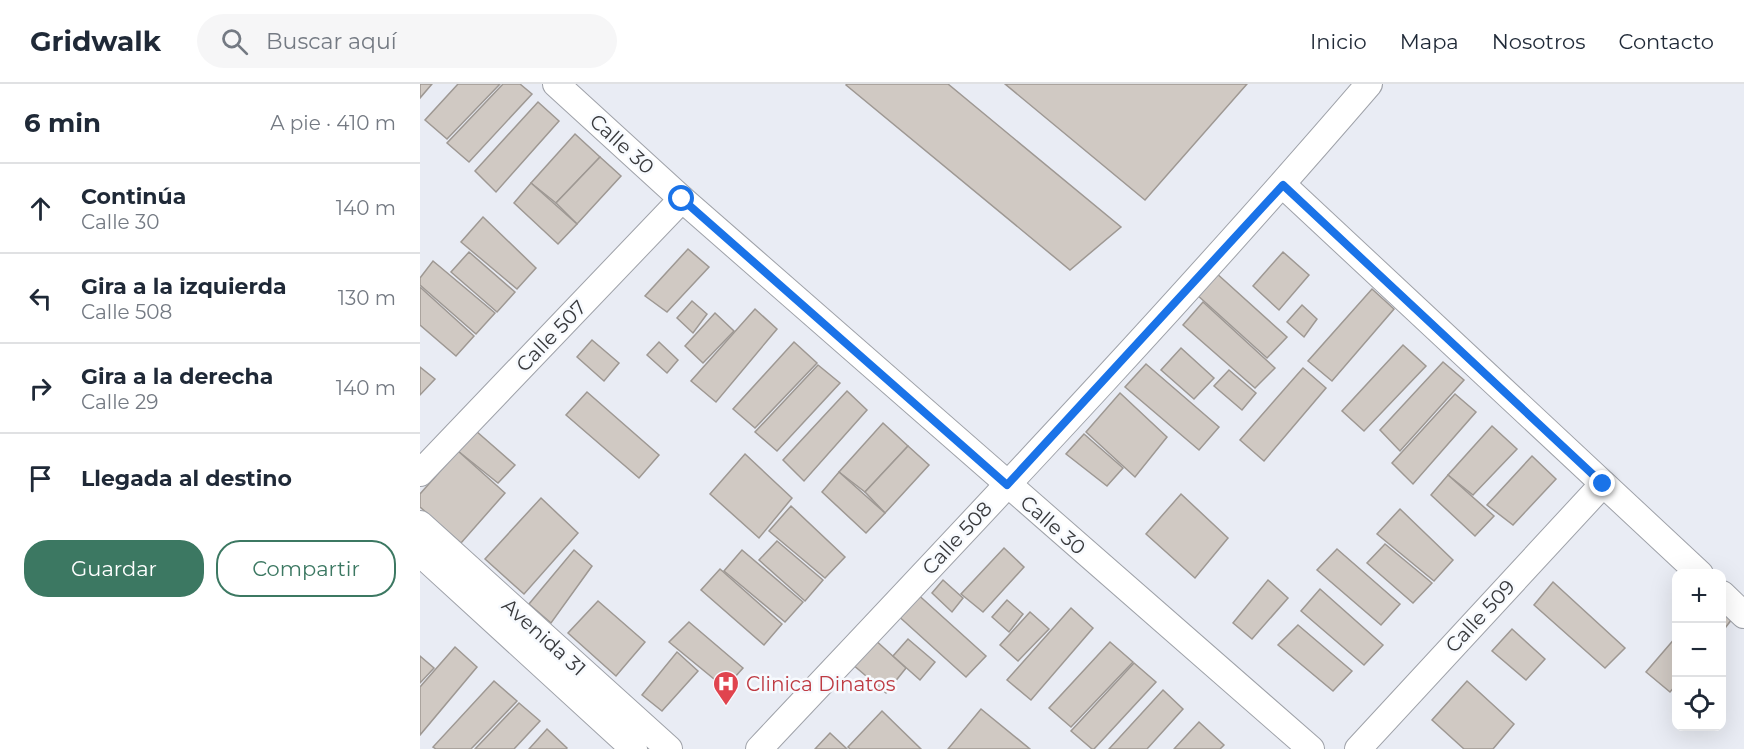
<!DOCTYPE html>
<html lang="es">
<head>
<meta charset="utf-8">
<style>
	body { margin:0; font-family:Montserrat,sans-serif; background:#f6f6f7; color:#1f2937 }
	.controls { position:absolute; right:18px; bottom:18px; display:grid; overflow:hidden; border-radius:12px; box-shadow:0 6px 24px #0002 }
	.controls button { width:54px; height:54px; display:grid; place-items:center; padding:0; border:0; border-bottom:2px solid #e0e1e3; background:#fff; color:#1f2937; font:30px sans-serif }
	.stop { position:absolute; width:18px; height:18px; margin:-14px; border:4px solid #1a73e8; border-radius:50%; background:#fff }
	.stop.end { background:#1a73e8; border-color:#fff; box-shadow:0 2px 6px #0008 }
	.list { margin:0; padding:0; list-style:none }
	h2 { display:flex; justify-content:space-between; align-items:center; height:78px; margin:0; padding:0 24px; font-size:26px }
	h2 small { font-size:20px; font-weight:400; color:#747a83 }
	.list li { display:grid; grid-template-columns:39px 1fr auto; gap:18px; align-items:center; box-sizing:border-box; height:90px; padding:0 24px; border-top:2px solid #e0e1e3 }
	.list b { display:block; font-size:22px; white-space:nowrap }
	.list p { margin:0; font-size:20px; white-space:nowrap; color:#747a83 }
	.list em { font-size:20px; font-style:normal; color:#747a83 }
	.actions { display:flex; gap:12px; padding:18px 24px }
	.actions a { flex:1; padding:14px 0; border:2px solid #3c7862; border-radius:24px; text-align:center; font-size:21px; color:#3c7862 }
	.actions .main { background:#3c7862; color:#fff }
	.icon { flex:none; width:33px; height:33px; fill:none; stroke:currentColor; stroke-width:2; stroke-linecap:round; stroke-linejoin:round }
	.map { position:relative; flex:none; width:1324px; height:665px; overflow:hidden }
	header { display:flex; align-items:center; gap:36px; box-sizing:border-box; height:84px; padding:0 30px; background:#fff; border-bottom:2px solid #e0e1e3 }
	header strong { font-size:28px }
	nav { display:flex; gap:33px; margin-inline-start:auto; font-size:21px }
	.search { width:420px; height:54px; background:#f6f6f7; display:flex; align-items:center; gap:15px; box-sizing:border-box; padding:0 21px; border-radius:33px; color:#747a83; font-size:22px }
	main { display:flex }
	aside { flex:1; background:#fff }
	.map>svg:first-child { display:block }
	.building { fill:#d0c9c3; stroke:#9e9893; stroke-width:1.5 }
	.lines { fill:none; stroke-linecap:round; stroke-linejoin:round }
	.minor-casing { stroke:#9fa2a9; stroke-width:28 }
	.minor { stroke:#fff; stroke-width:26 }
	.route { stroke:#1a73e8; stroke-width:8 }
	.labels { text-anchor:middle; stroke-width:5; stroke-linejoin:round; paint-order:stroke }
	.street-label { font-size:20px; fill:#38393c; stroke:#f7fafe }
	.health-label { font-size:20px; fill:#be3a42; stroke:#f7fafe; text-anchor:start }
</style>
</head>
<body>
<header>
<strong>Gridwalk</strong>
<div class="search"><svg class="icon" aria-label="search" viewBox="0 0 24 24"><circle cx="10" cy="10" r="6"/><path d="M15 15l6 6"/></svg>Buscar aquí</div>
<nav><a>Inicio</a><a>Mapa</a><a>Nosotros</a><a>Contacto</a></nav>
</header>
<main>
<aside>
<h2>6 min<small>A pie · 410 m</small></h2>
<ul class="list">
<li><svg class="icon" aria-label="ahead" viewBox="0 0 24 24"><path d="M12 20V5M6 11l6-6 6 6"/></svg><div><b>Continúa</b><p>Calle 30</p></div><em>140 m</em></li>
<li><svg class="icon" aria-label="left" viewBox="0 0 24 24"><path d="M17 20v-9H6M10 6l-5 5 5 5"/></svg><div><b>Gira a la izquierda</b><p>Calle 508</p></div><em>130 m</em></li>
<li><svg class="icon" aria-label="right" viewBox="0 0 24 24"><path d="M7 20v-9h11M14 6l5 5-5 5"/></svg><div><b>Gira a la derecha</b><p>Calle 29</p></div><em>140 m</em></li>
<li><svg class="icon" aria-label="arrive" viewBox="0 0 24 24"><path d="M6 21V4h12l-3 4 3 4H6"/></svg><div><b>Llegada al destino</b></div></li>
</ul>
<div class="actions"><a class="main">Guardar</a><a>Compartir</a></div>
</aside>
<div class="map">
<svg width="1324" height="665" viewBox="0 0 1324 665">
	<rect width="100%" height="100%" fill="#e9ecf4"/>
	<g class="building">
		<polygon points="0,0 12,0 0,14"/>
		<polygon points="38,0 80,0 27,55 5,36"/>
		<polygon points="83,0 100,0 112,10 49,78 27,59"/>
		<polygon points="427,0 528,0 701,143 650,186 426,1"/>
		<polygon points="585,0 827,0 725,116"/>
		<polygon points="118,18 139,37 76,108 55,87"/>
		<polygon points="155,50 180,73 136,119 111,99"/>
		<polygon points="180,73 201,92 157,140 136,119"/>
		<polygon points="111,99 157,140 138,160 94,119"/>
		<polygon points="63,133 116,184 97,205 41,158"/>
		<polygon points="268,165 289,183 247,228 225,212"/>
		<polygon points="49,168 95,208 77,228 31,188"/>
		<polygon points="863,168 889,191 859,226 833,202"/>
		<polygon points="13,177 75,229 56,250 0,201 0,194"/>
		<polygon points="795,188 867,253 847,274 776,210"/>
		<polygon points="0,203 54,252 36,272 0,241"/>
		<polygon points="952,205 974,225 912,297 888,277"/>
		<polygon points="272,217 287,230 273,249 257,234"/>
		<polygon points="783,218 855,284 835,304 763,241"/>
		<polygon points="882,221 897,235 884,253 867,238"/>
		<polygon points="335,225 357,245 296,318 271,297"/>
		<polygon points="295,229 314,247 283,279 265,262"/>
		<polygon points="172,256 199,279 184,297 157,273"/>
		<polygon points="239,258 258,276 247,289 227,271"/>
		<polygon points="374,258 397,279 335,344 313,325"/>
		<polygon points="983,261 1006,282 944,347 922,327"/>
		<polygon points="761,264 794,294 774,315 741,286"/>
		<polygon points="1023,278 1044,296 980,367 960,346"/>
		<polygon points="726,280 799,343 779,366 705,303"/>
		<polygon points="398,281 420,299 357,367 335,348"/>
		<polygon points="0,283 15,295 0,311"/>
		<polygon points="883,284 906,304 844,377 820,356"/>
		<polygon points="809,286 836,309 822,326 794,302"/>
		<polygon points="427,307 447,326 384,397 363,376"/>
		<polygon points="167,308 239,371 219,394 146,331"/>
		<polygon points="700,309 747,353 715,393 666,348"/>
		<polygon points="1035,310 1056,328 993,400 972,379"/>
		<polygon points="463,339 488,362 445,408 419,388"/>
		<polygon points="1072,342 1097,365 1053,411 1028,391"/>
		<polygon points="56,347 95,381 78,399 38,367"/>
		<polygon points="664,350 703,384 687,402 646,370"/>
		<polygon points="488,362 509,381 465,429 445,408"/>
		<polygon points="38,367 85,409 41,459 0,423 0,410"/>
		<polygon points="325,370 372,414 339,454 290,410"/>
		<polygon points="1112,372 1136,395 1093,441 1067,421"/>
		<polygon points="419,388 465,429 446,449 402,408"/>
		<polygon points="1028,391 1074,432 1055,452 1011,411"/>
		<polygon points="761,410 808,454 775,494 726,450"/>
		<polygon points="121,414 158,449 104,510 65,475"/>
		<polygon points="371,422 425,473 405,494 349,447"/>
		<polygon points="980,425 1033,476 1014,497 957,450"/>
		<polygon points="357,457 403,496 385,517 339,476"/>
		<polygon points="965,460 1012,499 993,519 947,479"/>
		<polygon points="584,464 604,483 563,528 541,510"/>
		<polygon points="917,465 980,520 961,541 897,486"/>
		<polygon points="154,466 172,482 131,539 109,520"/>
		<polygon points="322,466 383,518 365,538 304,487"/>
		<polygon points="300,485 362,540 344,561 281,506"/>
		<polygon points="523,496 543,514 532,528 512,509"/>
		<polygon points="848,496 868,514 832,555 813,539"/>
		<polygon points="1133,498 1205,564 1185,584 1114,521"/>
		<polygon points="900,505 963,561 944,581 881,527"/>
		<polygon points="494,507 566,572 546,593 475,529"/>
		<polygon points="587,516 603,530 589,548 572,533"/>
		<polygon points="178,517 225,558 196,592 148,549"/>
		<polygon points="651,524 673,544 611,616 587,596"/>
		<polygon points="1302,526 1312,535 1302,548"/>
		<polygon points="610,528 629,545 598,577 580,561"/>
		<polygon points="269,538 323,584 305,604 249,558"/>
		<polygon points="878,541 932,587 913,607 858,561"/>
		<polygon points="1092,545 1125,575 1106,596 1072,567"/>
		<polygon points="1256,553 1256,601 1250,608 1226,588"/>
		<polygon points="453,554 486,584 466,609 432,580"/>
		<polygon points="488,555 515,578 500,596 473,572"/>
		<polygon points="690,558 713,578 651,643 629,624"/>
		<polygon points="35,563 57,583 0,651 0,603"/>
		<polygon points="257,568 278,587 242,627 222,611"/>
		<polygon points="0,572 14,584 0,599"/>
		<polygon points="714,579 736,598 674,665 672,665 651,647"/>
		<polygon points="74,597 97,617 51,665 16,665 13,663"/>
		<polygon points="1047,597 1094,640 1073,665 1044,665 1012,636"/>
		<polygon points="743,606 763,625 727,665 689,665"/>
		<polygon points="99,619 120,637 94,665 55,665"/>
		<polygon points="561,625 610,665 528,665"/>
		<polygon points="462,627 501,665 430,665 428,663"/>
		<polygon points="779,638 804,661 800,665 754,665"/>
		<polygon points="127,645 147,664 146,665 109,665"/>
		<polygon points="410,649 427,665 395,665"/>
	</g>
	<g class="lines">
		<defs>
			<g id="minor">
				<polyline points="136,0 262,115 891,665"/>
				<polyline points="863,101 1280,490"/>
				<polyline points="0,389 262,115"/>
				<polyline points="0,440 249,665"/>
				<polyline points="0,469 214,665"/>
				<polyline points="1302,510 1324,531"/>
				<path d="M 339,665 C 545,446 753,228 949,0"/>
				<polyline points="938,665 1183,400"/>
			</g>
		</defs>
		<use href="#minor" class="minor-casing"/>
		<use href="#minor" class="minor"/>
	</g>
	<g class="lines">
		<polyline class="route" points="262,115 587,401 863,101 1183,400"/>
	</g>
	<defs>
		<symbol id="hospital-pin" viewBox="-11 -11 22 30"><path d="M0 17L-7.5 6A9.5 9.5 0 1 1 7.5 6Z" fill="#e0444e" stroke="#f7fafe"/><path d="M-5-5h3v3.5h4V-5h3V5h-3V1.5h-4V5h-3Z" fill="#fff"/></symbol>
	</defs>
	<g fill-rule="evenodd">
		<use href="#hospital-pin" x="291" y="585" width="30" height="40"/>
	</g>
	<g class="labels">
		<g class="street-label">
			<text transform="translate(202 60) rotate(42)" y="7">Calle 30</text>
			<text transform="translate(131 252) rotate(-46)" y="7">Calle 507</text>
			<text transform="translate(633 441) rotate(41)" y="7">Calle 30</text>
			<text transform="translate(537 454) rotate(-47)" y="7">Calle 508</text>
			<text transform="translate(1060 532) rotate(-47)" y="7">Calle 509</text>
			<text transform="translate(124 553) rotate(42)" y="7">Avenida 31</text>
		</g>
		<g class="health-label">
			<text x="326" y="607">Clinica Dinatos</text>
		</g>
	</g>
</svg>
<div class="controls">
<button>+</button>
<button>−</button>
<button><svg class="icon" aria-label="locate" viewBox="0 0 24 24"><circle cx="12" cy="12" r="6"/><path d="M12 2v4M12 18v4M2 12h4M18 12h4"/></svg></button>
</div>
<div class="stop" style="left:262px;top:115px"></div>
<div class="stop end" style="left:1183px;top:400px"></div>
</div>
</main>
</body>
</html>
